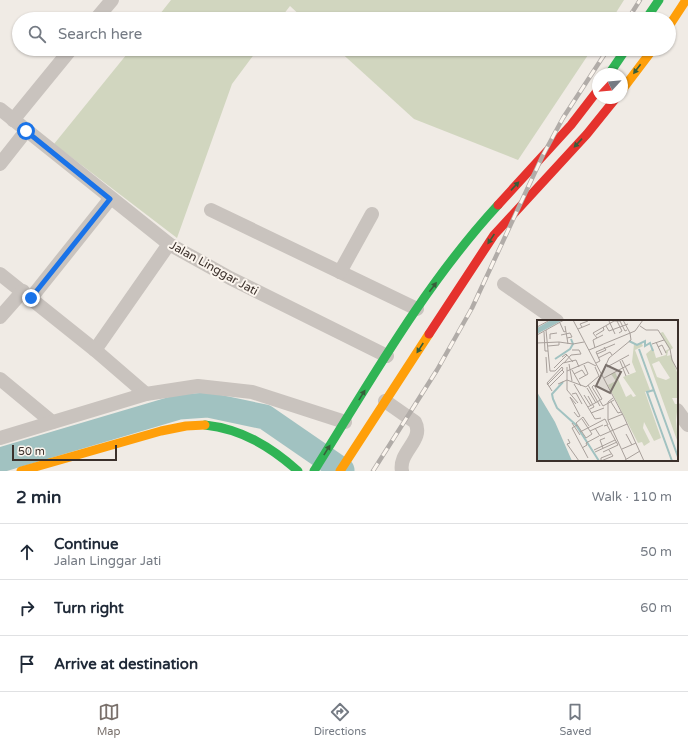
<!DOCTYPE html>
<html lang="en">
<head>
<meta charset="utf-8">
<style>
	body { margin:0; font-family:"Varela Round",sans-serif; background:#f6f6f7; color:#1f2937 }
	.compass { position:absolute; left:592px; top:68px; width:36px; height:36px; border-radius:50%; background:#fff; box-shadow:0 1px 3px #0004; rotate:244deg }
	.scale { position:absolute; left:12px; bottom:10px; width:105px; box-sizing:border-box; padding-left:4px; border:2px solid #3b302b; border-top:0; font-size:11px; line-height:14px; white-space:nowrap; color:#3b302b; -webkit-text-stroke:3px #fbf5ee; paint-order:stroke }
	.stop { position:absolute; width:12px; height:12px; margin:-9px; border:3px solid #1a73e8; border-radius:50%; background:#fff }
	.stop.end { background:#1a73e8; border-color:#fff; box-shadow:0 1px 4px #0008 }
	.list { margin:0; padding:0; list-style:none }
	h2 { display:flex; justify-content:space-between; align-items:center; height:52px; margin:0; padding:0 16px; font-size:17px }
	h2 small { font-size:13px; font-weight:400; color:#747a83 }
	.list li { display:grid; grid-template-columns:26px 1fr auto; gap:12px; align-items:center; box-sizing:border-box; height:56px; padding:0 16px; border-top:1px solid #e0e1e3 }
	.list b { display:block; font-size:15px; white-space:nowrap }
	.list p { margin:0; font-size:13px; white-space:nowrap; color:#747a83 }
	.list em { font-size:13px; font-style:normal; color:#747a83 }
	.icon { flex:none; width:22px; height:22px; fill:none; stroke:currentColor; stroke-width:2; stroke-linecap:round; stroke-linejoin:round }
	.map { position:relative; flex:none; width:688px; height:471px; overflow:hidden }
	.search { position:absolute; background:#fff; box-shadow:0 1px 3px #0004; left:12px; right:12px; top:12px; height:44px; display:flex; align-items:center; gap:10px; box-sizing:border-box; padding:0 14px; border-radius:22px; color:#747a83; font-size:15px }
	.sheet { height:220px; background:#fff }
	nav { display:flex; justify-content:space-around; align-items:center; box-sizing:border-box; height:56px; border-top:1px solid #e0e1e3; background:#fff; font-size:11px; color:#747a83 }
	nav a { display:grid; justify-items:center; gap:2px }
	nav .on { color:#7a716c }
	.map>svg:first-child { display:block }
	.green { fill:#d1d6bf }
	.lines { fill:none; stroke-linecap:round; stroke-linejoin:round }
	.river { stroke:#a1c2c1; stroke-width:25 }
	.street { stroke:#c9c3be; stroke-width:14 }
	.fast { stroke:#30b455; stroke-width:9 }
	.slow { stroke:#ff9f0a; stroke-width:9 }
	.jam { stroke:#e5322d; stroke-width:9 }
	.rail-casing { stroke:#b1aca8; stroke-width:4.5 }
	.rail { stroke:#fbf5ee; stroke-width:3; stroke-dasharray:9; stroke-linecap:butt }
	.oneway { fill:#375e3a }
	.route { stroke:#1a73e8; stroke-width:5 }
	.labels { text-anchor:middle; stroke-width:4; stroke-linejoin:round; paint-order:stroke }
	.street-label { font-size:12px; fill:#3b302b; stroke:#fbf5ee }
	.inset-river { fill:none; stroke:#a1c2c1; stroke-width:2 }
	.inset-road { fill:none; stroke:#a8a09b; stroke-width:1 }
	.view { fill:#7a716c; fill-opacity:0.15; stroke:#7a716c; stroke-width:2 }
	.inset-edge { fill:none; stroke:#3b302b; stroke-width:2 }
</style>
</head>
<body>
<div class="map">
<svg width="688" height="471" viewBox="0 0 688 471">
	<rect width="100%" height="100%" fill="#f0ebe5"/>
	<g class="green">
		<polygon points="171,0 624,0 612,19 304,19 290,6 280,19 156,19"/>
		<polygon points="131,49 258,49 232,84 177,238 54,144"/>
		<polygon points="337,49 592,49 518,160 414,119"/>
	</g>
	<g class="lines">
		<polyline class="river" points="0,460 179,407 208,405 265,417 342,470"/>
		<g class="street">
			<polyline points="96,19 112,0"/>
			<polyline points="0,109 169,244 230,278 387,356"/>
			<polyline points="13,120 71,49"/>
			<polyline points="0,164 26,131"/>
			<polyline points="211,210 417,309"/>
			<polyline points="340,272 372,214"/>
			<polyline points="0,274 95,350 146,394"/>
			<polyline points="504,284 557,321"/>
			<polyline points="31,298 110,199"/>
			<polyline points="0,317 23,291"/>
			<polyline points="95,350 169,244"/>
			<polyline points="0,379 52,422"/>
			<path d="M 385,401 L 415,422 C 425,440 398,452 402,471"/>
			<polyline points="677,410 688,425"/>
			<polyline points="0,438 146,394 198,386 252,392 345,422"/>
		</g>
		<g class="fast">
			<polyline points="646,19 659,0"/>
			<polyline points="609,74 626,49"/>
			<path d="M 205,425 C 242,429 271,447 298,471"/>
			<path d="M 314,471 C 371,380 425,284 498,205"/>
		</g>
		<g class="slow">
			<polyline points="669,26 686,0"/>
			<polyline points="622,90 653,49"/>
			<polyline points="21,471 161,431 186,426 205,425"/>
			<polyline points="340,471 429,334"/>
		</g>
		<g class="jam">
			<polyline points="498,205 571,125 598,90"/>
			<polyline points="429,334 494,235 587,134 616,98"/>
		</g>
		<defs>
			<g id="rail">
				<polyline points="628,19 640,0"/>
				<polyline points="373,471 437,370 472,308 543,155 563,118 608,49"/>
			</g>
		</defs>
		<use href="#rail" class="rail-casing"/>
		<use href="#rail" class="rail"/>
	</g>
	<defs><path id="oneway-solid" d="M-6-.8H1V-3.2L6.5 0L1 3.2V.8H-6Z"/></defs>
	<g class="oneway">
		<use href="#oneway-solid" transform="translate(637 69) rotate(127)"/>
		<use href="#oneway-solid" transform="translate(578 143) rotate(133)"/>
		<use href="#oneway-solid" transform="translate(515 186) rotate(-47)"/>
		<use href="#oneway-solid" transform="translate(491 239) rotate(124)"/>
		<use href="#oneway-solid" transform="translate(433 287) rotate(-53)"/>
		<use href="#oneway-solid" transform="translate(420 348) rotate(123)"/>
		<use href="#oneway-solid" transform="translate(362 395) rotate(-58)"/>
		<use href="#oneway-solid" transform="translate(327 450) rotate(-58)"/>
	</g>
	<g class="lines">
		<polyline class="route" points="26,131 110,199 31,298"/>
	</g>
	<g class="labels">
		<g class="street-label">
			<text transform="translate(214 268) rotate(29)" y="4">Jalan Linggar Jati</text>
		</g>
	</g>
	<g transform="translate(537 320)">
		<rect width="141" height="141" fill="#f0ebe5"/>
		<path d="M 126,12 L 136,28 L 131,31 L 130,36 L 134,35 L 141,55 L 141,78 L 135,78 L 138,84 L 141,84 L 139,100 L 141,123 L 109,34 L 116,28 L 119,38 L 129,35 L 128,31 L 132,29 L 123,13 ZM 122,41 L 133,58 L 129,60 L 120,57 L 115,44 ZM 97,24 L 105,24 L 106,26 L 98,30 L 113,70 L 108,72 L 124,118 L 117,121 L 107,102 L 106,108 L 113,122 L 107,126 L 105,122 L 101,123 L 71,65 L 79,61 L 74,54 L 78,52 L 89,77 L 94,74 L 96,77 L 99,76 L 86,57 L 99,52 L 95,42 Z" fill="#d1d6bf" fill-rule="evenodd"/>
		<path d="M 14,0 L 26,0 L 0,14 L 0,8 ZM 0,72 L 18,102 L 35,141 L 0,141 Z" fill="#a1c2c1"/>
		<path class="inset-river" d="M 92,21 L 100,25 L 108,21 L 108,26 L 113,23 L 116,31M 102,29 L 141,137M 18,39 L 33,29 L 36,24 L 34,19M 26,62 L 15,74 L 16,79 L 20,88 L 39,105 L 62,141M 117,70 L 110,72 L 135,141"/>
		<path class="inset-road" d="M 36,0 L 87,97 L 107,141M 86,0 L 93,13M 72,1 L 78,14M 80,1 L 85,11 L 82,13M 83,1 L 88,11 L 90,10M 23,3 L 27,12 L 29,11M 28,6 L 31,24M 69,6 L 72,11 L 91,4M 103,6 L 109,10 L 121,10 L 133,29 L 135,40 L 141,51M 0,7 L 13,0M 45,7 L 43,4 L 51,1M 41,9 L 53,4M 9,10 L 13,51 L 18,51 L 26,43 L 39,40 L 42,47M 7,12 L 8,31 L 11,31M 0,15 L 27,0M 24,15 L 33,13 L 35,17 L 30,18M 59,15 L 67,10 L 66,7M 60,18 L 56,13 L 77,1 L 83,1M 13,19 L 13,14 L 20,13M 119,22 L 125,35M 0,23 L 22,22 L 36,24 L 47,22M 115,24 L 127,20M 11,26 L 22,25 L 22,22M 121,27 L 125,25 L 129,33M 58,28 L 56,20 L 66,15M 52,30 L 98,11 L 106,0M 60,34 L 69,30 L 67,27M 9,37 L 10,53M 25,37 L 29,34 L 36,42M 61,38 L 73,32 L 75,35M 85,40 L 92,54M 83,41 L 89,56M 27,43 L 34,35 L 44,34 L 42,30 L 35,30M 59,43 L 63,41 L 59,32 L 78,24M 32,44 L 35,61M 30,47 L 30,70 L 41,83M 70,47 L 92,35M 17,48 L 30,35M 35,50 L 44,66M 30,51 L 51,42 L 59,46M 37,54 L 45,50 L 49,56M 65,54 L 72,38 L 94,20 L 93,13M 67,58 L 93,44M 42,59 L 51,54 L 47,45M 21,64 L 30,60 L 49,67 L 62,56 L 58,47M 37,64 L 58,99 L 64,98M 10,65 L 26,49 L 25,47M 51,65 L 63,86M 12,67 L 27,52 L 25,50M 50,68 L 59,83M 15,71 L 10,63 L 25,47M 35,74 L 39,73 L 45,84M 47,75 L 54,86M 51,76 L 57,87 L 53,89M 76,78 L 71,82 L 71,100 L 89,139M 63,81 L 66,86 L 77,80M 74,82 L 81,93 L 84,92M 51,87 L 65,79 L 57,65 L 55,67 L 63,80M 37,92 L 41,97 L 43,96 L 33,77 L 39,84M 54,93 L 67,88M 45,99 L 55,114 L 49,118 L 39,103 L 46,97 L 52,106M 71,100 L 86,94M 35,103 L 43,115M 40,105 L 35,108 L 51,138M 67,106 L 70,105 L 81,125M 58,108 L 63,116 L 90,104M 53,111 L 66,105M 43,112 L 68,99 L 71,105M 89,114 L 95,125M 31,119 L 33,123 L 30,124 L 42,141M 45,128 L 50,125 L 49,123 L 62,116M 66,128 L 63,120 L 68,118M 85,129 L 99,123M 57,130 L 78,120M 58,132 L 80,122M 66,132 L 81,125M 88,140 L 103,131M 64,141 L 76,136 L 72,130M 64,141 L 64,138 L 74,134"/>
		<path class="view" d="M 69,45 L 84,52 L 73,73 L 59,66 Z"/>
		<rect width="141" height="141" class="inset-edge"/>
	</g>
</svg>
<svg class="compass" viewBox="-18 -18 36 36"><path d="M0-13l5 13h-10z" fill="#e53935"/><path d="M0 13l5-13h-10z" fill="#747a83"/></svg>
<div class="scale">50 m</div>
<div class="stop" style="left:26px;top:131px"></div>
<div class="stop end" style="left:31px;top:298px"></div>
<div class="search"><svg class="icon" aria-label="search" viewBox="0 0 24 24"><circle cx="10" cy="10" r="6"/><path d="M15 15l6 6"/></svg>Search here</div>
</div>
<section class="sheet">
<h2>2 min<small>Walk · 110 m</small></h2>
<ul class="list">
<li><svg class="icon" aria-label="ahead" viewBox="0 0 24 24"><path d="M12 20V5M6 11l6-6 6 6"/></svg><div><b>Continue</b><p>Jalan Linggar Jati</p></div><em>50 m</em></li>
<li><svg class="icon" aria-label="right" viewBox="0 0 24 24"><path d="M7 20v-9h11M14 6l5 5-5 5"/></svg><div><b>Turn right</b></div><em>60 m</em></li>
<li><svg class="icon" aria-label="arrive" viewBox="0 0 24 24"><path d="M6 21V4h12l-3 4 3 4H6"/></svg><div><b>Arrive at destination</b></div></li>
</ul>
</section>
<nav>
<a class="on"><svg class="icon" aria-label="map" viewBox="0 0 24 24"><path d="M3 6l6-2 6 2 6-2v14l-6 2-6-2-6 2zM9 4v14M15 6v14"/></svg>Map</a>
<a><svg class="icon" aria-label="directions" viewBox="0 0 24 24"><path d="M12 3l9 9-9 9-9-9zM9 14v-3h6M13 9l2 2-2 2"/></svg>Directions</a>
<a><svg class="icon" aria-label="saved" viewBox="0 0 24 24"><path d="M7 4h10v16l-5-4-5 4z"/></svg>Saved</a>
</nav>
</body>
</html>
